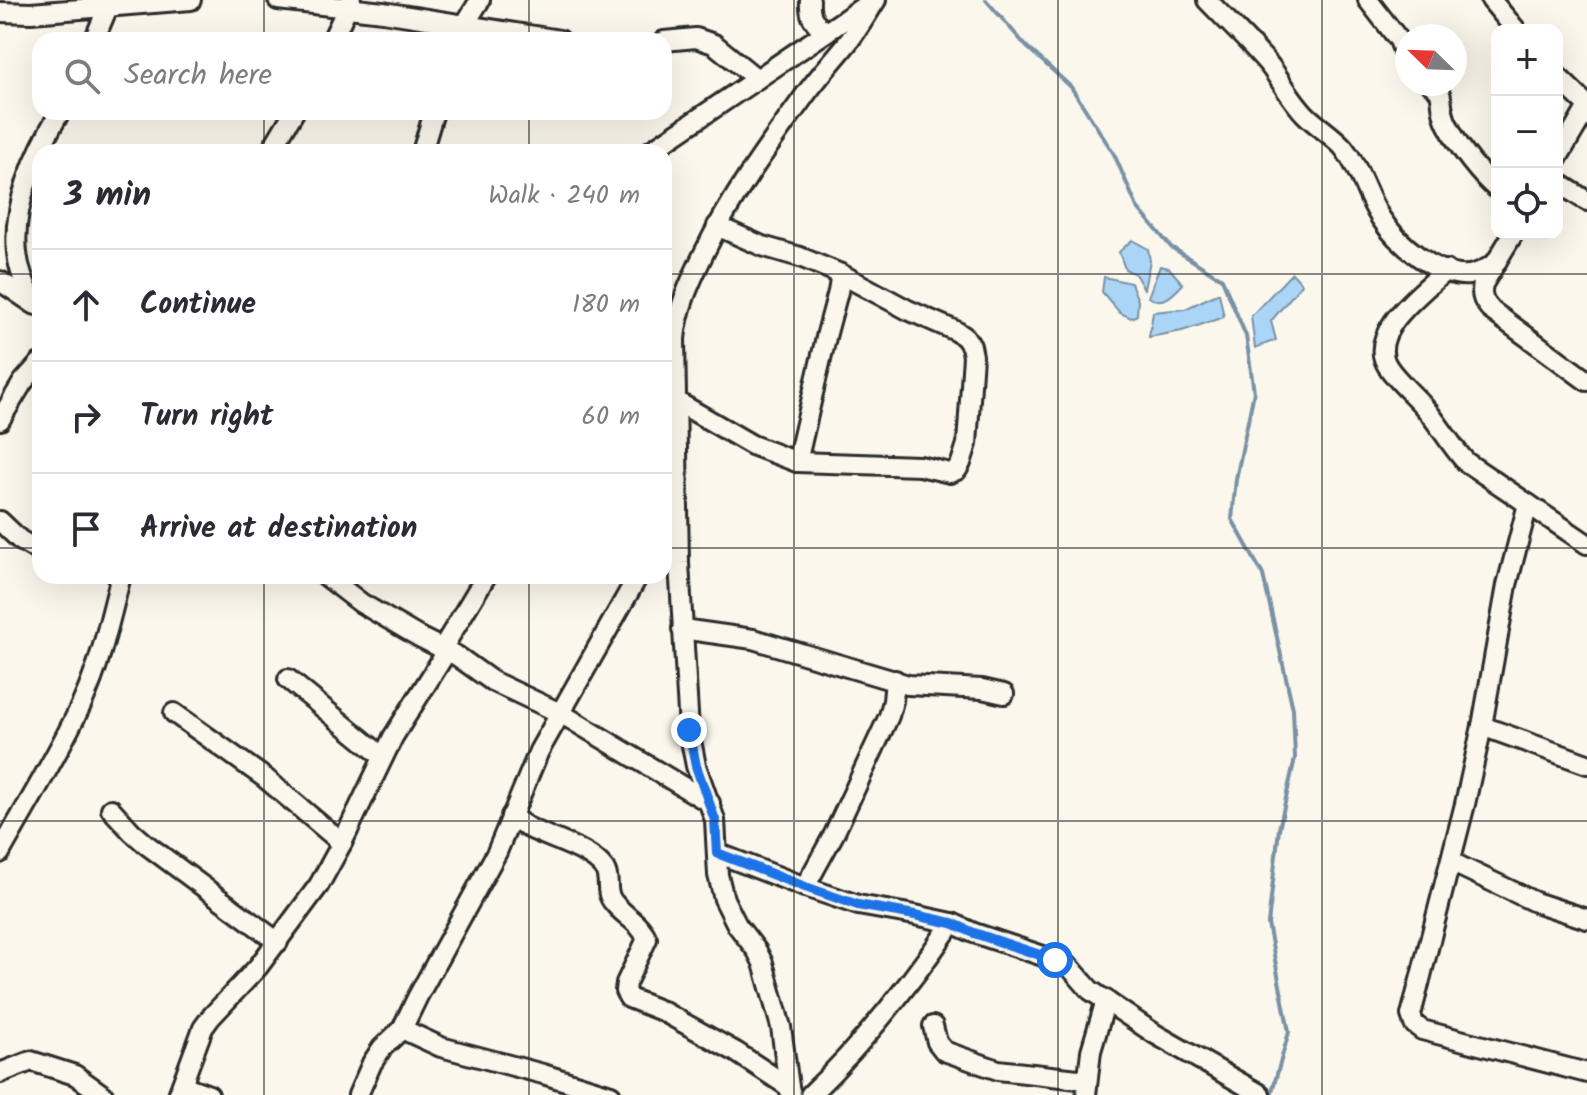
<!DOCTYPE html>
<html lang="en">
<head>
<meta charset="utf-8">
<style>
	body { margin:0; font-family:Kalam,sans-serif; background:#f2f2f3; color:#2b2b33 }
	.controls { position:absolute; right:24px; top:24px; display:grid; overflow:hidden; border-radius:16px; box-shadow:0 8px 32px #0002 }
	.controls button { width:72px; height:72px; display:grid; place-items:center; padding:0; border:0; border-bottom:2px solid #e1e1e2; background:#fff; color:#2b2b33; font:40px sans-serif }
	.compass { position:absolute; left:1395px; top:24px; width:72px; height:72px; border-radius:50%; background:#fff; box-shadow:0 8px 32px #0002; rotate:293deg }
	.stop { position:absolute; width:24px; height:24px; margin:-18px; border:6px solid #1a73e8; border-radius:50%; background:#fff }
	.stop.end { background:#1a73e8; border-color:#fff; box-shadow:0 2px 8px #0008 }
	.list { margin:0; padding:0; list-style:none }
	h2 { display:flex; justify-content:space-between; align-items:center; height:104px; margin:0; padding:0 32px; font-size:34px }
	h2 small { font-size:26px; font-weight:400; color:#7c7c81 }
	.list li { display:grid; grid-template-columns:52px 1fr auto; gap:24px; align-items:center; box-sizing:border-box; height:112px; padding:0 32px; border-top:2px solid #e1e1e2 }
	.list b { display:block; font-size:30px; white-space:nowrap }
	.list em { font-size:26px; font-style:normal; color:#7c7c81 }
	.icon { flex:none; width:44px; height:44px; fill:none; stroke:currentColor; stroke-width:2; stroke-linecap:round; stroke-linejoin:round }
	.map { position:relative; flex:none; width:1587px; height:1095px; overflow:hidden }
	.search { position:absolute; background:#fff; box-shadow:0 8px 32px #0002; left:32px; top:32px; width:640px; height:88px; display:flex; align-items:center; gap:20px; box-sizing:border-box; padding:0 28px; border-radius:24px; color:#7c7c81; font-size:30px }
	.panel { position:absolute; background:#fff; box-shadow:0 8px 32px #0002; left:32px; top:144px; width:640px; height:440px; border-radius:24px }
	.map>svg:first-child { display:block }
	.water { fill:#abd5f6; stroke:#7891a5; stroke-width:2 }
	.lines { fill:none; stroke-linecap:round; stroke-linejoin:round }
	.stream { stroke:#7891a5; stroke-width:4 }
	.minor-casing { stroke:#2b2b2b; stroke-width:24 }
	.minor { stroke:#fbf7ec; stroke-width:18 }
	.route { stroke:#1a73e8; stroke-width:10 }
	.grid { fill:none; stroke:#2b2b2b; stroke-width:2; stroke-opacity:0.55 }
</style>
</head>
<body>
<div class="map">
<svg width="1587" height="1095" viewBox="0 0 1587 1095">
	<rect width="100%" height="100%" fill="#fbf7ec"/>
	<filter id="ink" filterUnits="userSpaceOnUse"><feTurbulence type="fractalNoise" baseFrequency=".0125" numOctaves="2"/><feDisplacementMap in="SourceGraphic" scale="16" xChannelSelector="R" yChannelSelector="G"/><feConvolveMatrix kernelMatrix="1 2 1 2 8 2 1 2 1" color-interpolation-filters="sRGB"/></filter>
	<g filter="url(#ink)">
		<g class="water">
			<polygon points="1132,240 1148,249 1150,261 1144,289 1135,274 1125,269 1119,252"/>
			<path d="M 1160,266 L 1169,268 L 1183,284 C 1173,295 1163,306 1148,297 Z"/>
			<polygon points="1292,273 1302,284 1271,321 1276,340 1255,348 1251,316"/>
			<polygon points="1104,277 1131,283 1138,301 1137,315 1131,318 1120,313 1102,292"/>
			<polygon points="1219,293 1224,317 1182,331 1149,337 1153,312 1185,309"/>
		</g>
		<g class="lines">
			<polyline class="stream" points="986,0 1026,46 1071,87 1114,154 1137,207 1171,247 1222,279 1246,336 1254,392 1236,479 1232,519 1263,575 1293,709 1295,758 1279,829 1268,924 1289,1032 1271,1095"/>
			<defs>
				<g id="minor">
					<polyline points="278,0 383,12 560,40"/>
					<path d="M 810,0 C 809,17 813,20 824,32"/>
					<path d="M 1207,0 C 1228,22 1251,43 1270,66 C 1282,82 1292,101 1306,115 C 1318,127 1332,135 1343,147 C 1360,168 1366,195 1380,217 C 1396,242 1437,278 1469,275 C 1479,274 1488,268 1496,263"/>
					<polyline points="1368,0 1399,40 1407,61"/>
					<polyline points="1491,0 1516,30"/>
					<polyline points="0,12 31,13 191,0"/>
					<polyline points="94,40 111,0"/>
					<polyline points="332,40 351,0"/>
					<polyline points="459,40 465,24 480,0"/>
					<polyline points="664,41 696,38 714,44 757,79"/>
					<polyline points="1557,76 1587,105"/>
					<path d="M 1431,84 C 1444,93 1440,97 1443,111 C 1444,117 1447,124 1450,129 C 1459,148 1481,176 1497,189"/>
					<polyline points="270,152 294,112"/>
					<polyline points="422,152 434,112"/>
					<polyline points="649,152 872,1"/>
					<polyline points="1557,159 1587,108"/>
					<polyline points="1557,182 1587,201"/>
					<path d="M 1513,234 L 1483,284 C 1480,297 1484,302 1492,311 L 1587,381"/>
					<path d="M 1446,270 C 1423,292 1365,333 1388,367 C 1398,382 1414,395 1425,408 C 1440,425 1450,445 1466,462 L 1587,544"/>
					<polyline points="0,281 34,304"/>
					<path d="M 36,305 C 26,288 19,272 17,253 C 12,205 36,152 60,112"/>
					<polyline points="676,401 752,445 797,462 920,466 950,473 957,470 961,463 967,444 973,356 971,346 965,337 956,331 908,310 841,274 800,257 762,246 717,226"/>
					<polyline points="0,420 23,382 40,363"/>
					<polyline points="797,462 827,333 838,292 841,274"/>
					<polyline points="1528,504 1507,585 1482,726 1465,804 1411,1015 1414,1024 1422,1030 1587,1073"/>
					<polyline points="0,521 20,540 40,552"/>
					<polyline points="664,524 677,498"/>
					<polyline points="326,576 361,603 419,637 457,656 492,681 562,714 710,803"/>
					<polyline points="682,629 753,639 908,685 982,689 1004,694"/>
					<polyline points="442,649 486,576"/>
					<polyline points="288,679 383,757"/>
					<polyline points="174,713 265,778 342,843"/>
					<polyline points="1482,726 1587,764"/>
					<polyline points="111,809 132,832 147,845 278,942"/>
					<path d="M 511,816 C 517,820 522,824 527,827 C 548,838 590,849 604,868 C 612,880 603,891 614,903 C 625,917 640,922 647,939 L 626,983 L 625,991 L 629,998 L 662,1011 L 736,1052 L 789,1087"/>
					<path d="M 0,853 C 28,803 59,753 83,701 C 101,662 110,618 121,576"/>
					<polyline points="717,853 805,887 858,905 915,915 952,923 974,933 1055,960 1070,967 1090,990 1155,1034 1260,1094"/>
					<polyline points="1451,862 1535,902 1587,919"/>
					<polyline points="805,887 834,834 889,716 893,701 895,680"/>
					<polyline points="933,1026 937,1042 944,1051 998,1070 1087,1080"/>
					<polyline points="402,1029 441,1047 543,1074 611,1095"/>
					<polyline points="0,1073 31,1061 75,1075 103,1095"/>
					<polyline points="182,1085 209,1095"/>
					<polyline points="178,1095 203,1028 211,1017 258,967 319,885 342,843 393,737 447,651"/>
					<polyline points="358,1095 372,1063 382,1048 402,1029 418,996 497,852 539,751 638,576"/>
					<path d="M 791,1095 L 789,1087 L 781,1027 L 763,963 L 757,951 L 737,925 L 724,899 L 718,875 L 715,820 L 696,766 L 689,730 L 679,563 L 675,339 C 678,307 690,282 704,253 C 731,197 766,149 803,98 C 817,78 834,60 849,41 C 859,28 867,14 876,0"/>
					<path d="M 810,1095 C 865,1042 909,986 952,923"/>
					<polyline points="1086,1095 1091,1051 1106,1000"/>
				</g>
			</defs>
			<use href="#minor" class="minor-casing"/>
			<use href="#minor" class="minor"/>
		</g>
	</g>
	<g class="lines" filter="url(#ink)">
		<polyline class="route" points="689,730 696,766 715,820 717,853 805,887 858,905 915,915 952,923 974,933 1055,960"/>
	</g>
	<path class="grid" d="M 264,0 L 264,40M 529,0 L 529,40M 794,0 L 794,1095M 1058,0 L 1058,1095M 1322,0 L 1322,1095M 264,112 L 264,152M 529,112 L 529,152M 0,274 L 40,274M 664,274 L 1587,274M 0,548 L 40,548M 664,548 L 1587,548M 264,576 L 264,1095M 529,576 L 529,1095M 0,821 L 1587,821"/>
</svg>
<div class="controls">
<button>+</button>
<button>−</button>
<button><svg class="icon" aria-label="locate" viewBox="0 0 24 24"><circle cx="12" cy="12" r="6"/><path d="M12 2v4M12 18v4M2 12h4M18 12h4"/></svg></button>
</div>
<svg class="compass" viewBox="-18 -18 36 36"><path d="M0-13l5 13h-10z" fill="#e53935"/><path d="M0 13l5-13h-10z" fill="#7c7c81"/></svg>
<div class="stop" style="left:1055px;top:960px"></div>
<div class="stop end" style="left:689px;top:730px"></div>
<div class="search"><svg class="icon" aria-label="search" viewBox="0 0 24 24"><circle cx="10" cy="10" r="6"/><path d="M15 15l6 6"/></svg>Search here</div>
<section class="panel">
<h2>3 min<small>Walk · 240 m</small></h2>
<ul class="list">
<li><svg class="icon" aria-label="ahead" viewBox="0 0 24 24"><path d="M12 20V5M6 11l6-6 6 6"/></svg><div><b>Continue</b></div><em>180 m</em></li>
<li><svg class="icon" aria-label="right" viewBox="0 0 24 24"><path d="M7 20v-9h11M14 6l5 5-5 5"/></svg><div><b>Turn right</b></div><em>60 m</em></li>
<li><svg class="icon" aria-label="arrive" viewBox="0 0 24 24"><path d="M6 21V4h12l-3 4 3 4H6"/></svg><div><b>Arrive at destination</b></div></li>
</ul>
</section>
</div>
</body>
</html>
